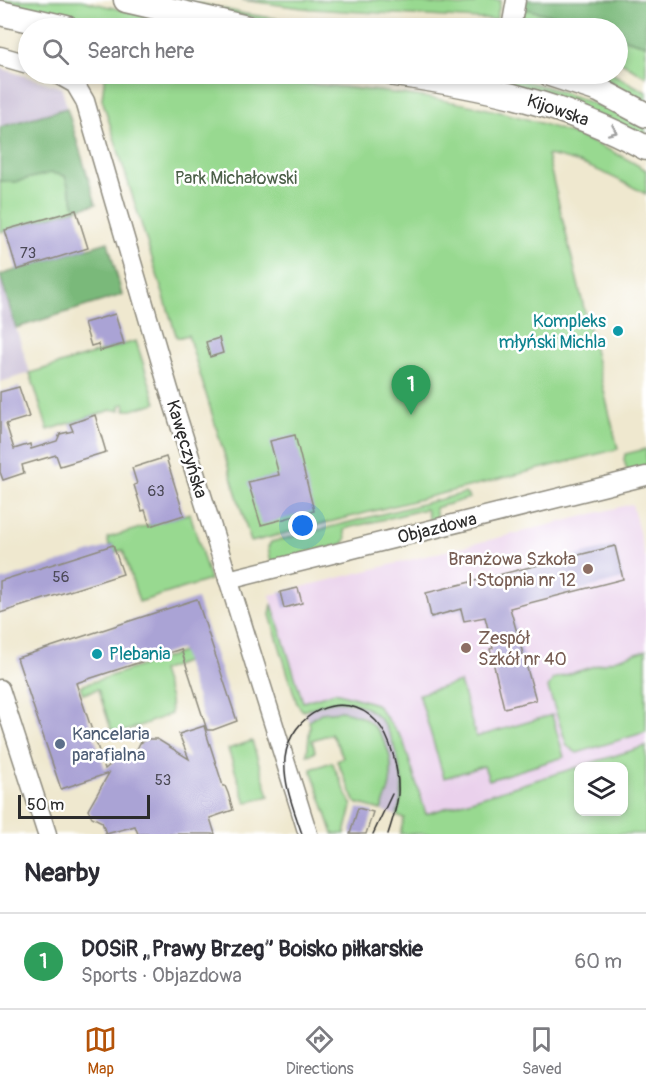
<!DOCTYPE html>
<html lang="en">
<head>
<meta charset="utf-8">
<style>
	body { margin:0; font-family:Pangolin,sans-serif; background:#f7f7f7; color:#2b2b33 }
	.controls { position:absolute; right:18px; bottom:18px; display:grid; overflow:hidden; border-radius:12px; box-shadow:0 3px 9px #0003 }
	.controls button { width:54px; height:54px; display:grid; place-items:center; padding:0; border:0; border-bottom:2px solid #e1e1e2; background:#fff; color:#2b2b33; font:30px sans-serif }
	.scale { position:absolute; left:18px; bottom:15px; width:132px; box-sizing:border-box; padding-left:6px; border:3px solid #2b2b2b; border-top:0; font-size:16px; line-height:21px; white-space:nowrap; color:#2b2b2b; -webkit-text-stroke:4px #fff; paint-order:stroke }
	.you { position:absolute; left:303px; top:526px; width:21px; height:21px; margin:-15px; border:4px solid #fff; border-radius:50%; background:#1a73e8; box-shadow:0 0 0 9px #1a73e833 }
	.badge { display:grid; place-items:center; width:39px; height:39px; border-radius:50%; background:#b45309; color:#fff; font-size:20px; font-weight:700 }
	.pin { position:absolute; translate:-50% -50px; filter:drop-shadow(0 2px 3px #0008) }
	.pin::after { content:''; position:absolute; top:32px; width:21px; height:18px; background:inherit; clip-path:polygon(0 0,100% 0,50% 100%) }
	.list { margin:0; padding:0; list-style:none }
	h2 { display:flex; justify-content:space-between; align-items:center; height:78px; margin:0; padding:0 24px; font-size:26px }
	h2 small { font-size:20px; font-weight:400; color:#7c7c81 }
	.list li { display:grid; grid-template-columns:39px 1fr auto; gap:18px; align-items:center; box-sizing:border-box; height:96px; padding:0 24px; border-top:2px solid #e1e1e2 }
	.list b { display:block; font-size:22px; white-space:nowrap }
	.list p { margin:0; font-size:20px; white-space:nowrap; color:#7c7c81 }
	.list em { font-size:20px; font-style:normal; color:#7c7c81 }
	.icon { flex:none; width:33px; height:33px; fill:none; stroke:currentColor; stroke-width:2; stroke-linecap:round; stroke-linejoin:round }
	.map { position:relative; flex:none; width:646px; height:834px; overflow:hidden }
	.search { position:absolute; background:#fff; box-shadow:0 3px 9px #0003; left:18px; right:18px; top:18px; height:66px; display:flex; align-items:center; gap:15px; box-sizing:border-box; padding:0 21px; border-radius:33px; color:#7c7c81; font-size:22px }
	.sheet { height:174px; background:#fff }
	nav { display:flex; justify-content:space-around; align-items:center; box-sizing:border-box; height:84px; border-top:2px solid #e1e1e2; background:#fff; font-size:16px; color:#7c7c81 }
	nav a { display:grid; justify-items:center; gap:3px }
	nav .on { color:#b45309 }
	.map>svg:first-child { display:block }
	.built { fill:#ead1ec }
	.industrial { fill:#cabfd6 }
	.green { fill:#98d990; stroke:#62825e; stroke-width:1.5 }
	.forest { fill:#7ab97a; stroke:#527252; stroke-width:1.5 }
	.building { fill:#aaa3d5 }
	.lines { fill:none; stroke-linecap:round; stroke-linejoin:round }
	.street-casing { stroke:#8d8a7d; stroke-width:21 }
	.secondary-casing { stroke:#8d8a7d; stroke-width:27 }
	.street { stroke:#fff; stroke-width:18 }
	.secondary { stroke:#fff; stroke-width:24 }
	.tram { stroke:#2b2b2b; stroke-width:1.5 }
	.oneway { stroke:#a0a0a0 }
	.culture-dot { fill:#0f9aa8; stroke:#fff; stroke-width:2 }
	.education-dot { fill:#8d6e63; stroke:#fff; stroke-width:2 }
	.service-dot { fill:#5c6f8a; stroke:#fff; stroke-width:2 }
	.labels { text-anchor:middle; stroke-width:5; stroke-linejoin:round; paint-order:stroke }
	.number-label { font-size:15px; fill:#4b4956 }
	.street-label { font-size:18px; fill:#2b2b2b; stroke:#fff }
	.park-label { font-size:18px; fill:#4c5f49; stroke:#fff }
	.culture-label { font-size:18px; fill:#0d838f; stroke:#fff; text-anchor:end }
	.education-label { font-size:18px; fill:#785e54; stroke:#fff; text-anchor:end }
	.service-label { font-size:18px; fill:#4e5e75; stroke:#fff; text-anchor:start }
</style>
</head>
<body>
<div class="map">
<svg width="646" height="834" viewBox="0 0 646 834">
	<rect width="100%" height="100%" fill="#fff"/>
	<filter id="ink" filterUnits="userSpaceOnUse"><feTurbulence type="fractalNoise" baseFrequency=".0167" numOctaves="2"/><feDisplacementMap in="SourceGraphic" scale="12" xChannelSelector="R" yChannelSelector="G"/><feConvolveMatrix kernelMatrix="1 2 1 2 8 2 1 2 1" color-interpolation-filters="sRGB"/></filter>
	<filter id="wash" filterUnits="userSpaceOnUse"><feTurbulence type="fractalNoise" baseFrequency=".008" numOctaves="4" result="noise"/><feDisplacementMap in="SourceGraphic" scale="24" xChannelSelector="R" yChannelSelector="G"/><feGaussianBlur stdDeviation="1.35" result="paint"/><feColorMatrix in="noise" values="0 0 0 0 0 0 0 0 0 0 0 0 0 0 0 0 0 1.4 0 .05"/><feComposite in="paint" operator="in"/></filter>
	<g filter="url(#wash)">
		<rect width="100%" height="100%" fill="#efe8cf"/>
		<polygon class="built" points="632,504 646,560 646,746 425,815 403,740 335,692 303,703 270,595"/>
		<g class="industrial">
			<polygon points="0,68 62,88 67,108 0,127"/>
			<polygon points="0,277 30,373 0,382"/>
			<polygon points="339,701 365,708 380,718 387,727 395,748 403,784 397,816 381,810 389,791 391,771 385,745 374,725 363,716 340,711 321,713 309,721 305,713 312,708 328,702"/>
		</g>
		<g class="green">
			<path d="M 0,0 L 81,0 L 196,28 C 129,28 65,17 0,3 Z"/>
			<polygon points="168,0 185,0 245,14 300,22 431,28 297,28"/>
			<polygon points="242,0 378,0 461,6 474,4 480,0 501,0 496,20 310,9"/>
			<polygon points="522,8 546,14 561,16 594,28 542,28 528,26 526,19 521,18"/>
			<polygon points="618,37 646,45 646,77 618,60"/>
			<path d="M 105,74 C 135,74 165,74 196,74 C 211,74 226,72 241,74 C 261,76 280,82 300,83 C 418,94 543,107 646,170 L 646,194 C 616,178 581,160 547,155 L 618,449 L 251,542 L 188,335 L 177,338 L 102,99 Z"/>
			<path d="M 466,74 C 524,73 594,102 645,127 L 646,136 Z"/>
			<polygon points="596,74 613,74 646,92 646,101"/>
			<polygon points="51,172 65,176 76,209 0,232 0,181 15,182"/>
			<polygon points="136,341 156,403 132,410 125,410 125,404 120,405 120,410 111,410 48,430 30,373"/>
			<polygon points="646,449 646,468 630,472 627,470 624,460 625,454"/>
			<polygon points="465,493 470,498 435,508 437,519 434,521 429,519 426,509 344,529 346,539 343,544 271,562 268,547 271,542"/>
			<polygon points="190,513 210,580 139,602 123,550 115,552 113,545 109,546 107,538"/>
			<path d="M 272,604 L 303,702 L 335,692 L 376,704 L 403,740 L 426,814 L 578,767 L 578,812 L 624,812 L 624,766 L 581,766 L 646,746 L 646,834 L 400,834 L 404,818 L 397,816 C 399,807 402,797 402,788 C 403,779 400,770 398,761 C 391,728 377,703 339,701 C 326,701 315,707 303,711 L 297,704 L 270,615 Z"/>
			<polygon points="646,650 646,732 577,753 567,746 548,688 553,679"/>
			<polygon points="186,651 188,661 161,671 170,699 171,714 121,733 111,729 98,689 83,694 80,686"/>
			<polygon points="460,682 476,737 552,715 564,757 489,780 484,766 444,778 419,694"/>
			<path d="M 340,711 C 376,714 396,749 390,783 C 389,793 384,801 381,810 L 356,803 L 337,761 L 343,758 L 338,745 L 331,734 L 312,740 L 315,751 L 314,753 L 307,755 L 310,726 L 309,721 L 321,713 Z"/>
			<polygon points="252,741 269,796 246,803 228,749"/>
			<polygon points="332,762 352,806 345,834 333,834 311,769"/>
		</g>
		<g class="forest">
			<polygon points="524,0 646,0 646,45 618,37 618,28 594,28 561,16 546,14 522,8"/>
			<polygon points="67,108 96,204 76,209 65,176 51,173 15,182 0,181 0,127"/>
			<polygon points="108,242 122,295 16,328 0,275"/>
		</g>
		<g id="blocks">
			<g class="building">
				<polygon points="76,210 88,248 17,270 5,230"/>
				<polygon points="115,314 124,344 100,351 98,344 91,346 84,323"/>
				<polygon points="219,338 223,353 210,357 206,342"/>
				<polygon points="19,387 29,417 6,424 14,449 30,444 31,449 57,441 60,434 73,431 70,424 95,415 106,452 60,466 56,455 22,465 24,473 3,480 0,472 0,392"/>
				<polygon points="295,435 314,511 261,525 248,482 279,475 270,441"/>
				<polygon points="166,457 184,515 150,526 145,510 142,511 134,485 137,484 132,468"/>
				<polygon points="113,545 123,574 0,613 0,581"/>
				<polygon points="615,546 623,579 510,608 536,700 504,708 490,649 493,648 485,617 464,621 461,609 431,617 426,593"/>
				<polygon points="298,588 302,603 284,608 280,592"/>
				<polygon points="197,599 237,721 213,730 207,730 181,649 76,683 105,769 123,754 135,753 140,743 148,739 157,739 189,759 179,734 204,726 223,786 225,786 228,793 233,810 210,818 215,834 138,834 135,826 106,834 102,822 92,817 88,810 109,773 61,789 17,658"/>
				<polygon points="358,808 373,812 366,834 350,834"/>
			</g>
		</g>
	</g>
	<g filter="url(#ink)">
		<use href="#blocks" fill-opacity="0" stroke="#8d8a7d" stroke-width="1.5"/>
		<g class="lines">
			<defs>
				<g id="street">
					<polyline points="511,28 516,0"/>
					<polyline points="0,56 28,64"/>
					<polyline points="57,74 75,84 85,101 169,390 308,834"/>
					<polyline points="228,580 646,476"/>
					<polyline points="0,689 47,834"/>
				</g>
				<g id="secondary">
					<polyline points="126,0 247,28"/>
					<polyline points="0,13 66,28"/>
					<path d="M 395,74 C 487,87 563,103 646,148"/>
					<polyline points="550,74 599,90 646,115"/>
				</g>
			</defs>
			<use href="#street" class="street-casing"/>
			<use href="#secondary" class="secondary-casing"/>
			<use href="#street" class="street"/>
			<use href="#secondary" class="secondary"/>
			<g class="tram">
				<path d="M 302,834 C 294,810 283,784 285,758 C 290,714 342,686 376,721 C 392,738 399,771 398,794 C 397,808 392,821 388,834"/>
				<polyline points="373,834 392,794"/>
			</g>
		</g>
		<defs><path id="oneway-chevron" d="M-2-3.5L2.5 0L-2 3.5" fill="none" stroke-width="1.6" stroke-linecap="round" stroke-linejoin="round" transform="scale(1.5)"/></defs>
		<use class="oneway" href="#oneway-chevron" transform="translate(613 131) rotate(24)"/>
	</g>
	<g class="culture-dot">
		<circle cx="618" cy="331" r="6"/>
		<circle cx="97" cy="654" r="6"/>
	</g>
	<g class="education-dot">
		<circle cx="588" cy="569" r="6"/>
		<circle cx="466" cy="648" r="6"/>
	</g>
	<circle class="service-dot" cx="60" cy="744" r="6"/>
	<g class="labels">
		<g class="number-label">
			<text x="28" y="258">73</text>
			<text x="156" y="496">63</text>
			<text x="61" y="582">56</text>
			<text x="163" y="785">53</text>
		</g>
		<g class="street-label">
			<text transform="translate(558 110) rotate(19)" y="6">Kijowska</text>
			<text transform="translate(187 449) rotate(73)" y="6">Kawęczyńska</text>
			<text transform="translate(437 528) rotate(-14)" y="6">Objazdowa</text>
		</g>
		<g class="park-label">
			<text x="236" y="184">Park Michałowski</text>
		</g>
		<g class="culture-label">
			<text x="606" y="327">Kompleks<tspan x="606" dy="21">młyński Michla</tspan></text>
			<text x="109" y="660" text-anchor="start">Plebania</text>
		</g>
		<g class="education-label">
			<text x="576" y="565">Branżowa Szkoła<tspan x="576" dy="21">I Stopnia nr 12</tspan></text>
			<text x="478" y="644" text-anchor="start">Zespół<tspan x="478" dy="21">Szkół nr 40</tspan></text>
		</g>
		<g class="service-label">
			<text x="72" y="740">Kancelaria<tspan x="72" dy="21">parafialna</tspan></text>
		</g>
	</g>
</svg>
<div class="controls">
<button><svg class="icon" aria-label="layers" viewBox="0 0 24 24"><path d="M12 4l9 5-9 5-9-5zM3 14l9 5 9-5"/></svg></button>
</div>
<div class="scale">50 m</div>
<div class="you"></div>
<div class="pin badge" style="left:411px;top:415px;background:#2e9e5b">1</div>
<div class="search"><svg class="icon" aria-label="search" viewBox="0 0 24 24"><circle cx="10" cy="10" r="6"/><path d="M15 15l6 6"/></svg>Search here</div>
</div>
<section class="sheet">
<h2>Nearby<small></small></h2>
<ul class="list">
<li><span class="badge" style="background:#2e9e5b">1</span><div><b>DOSiR „Prawy Brzeg” Boisko piłkarskie</b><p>Sports · Objazdowa</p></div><em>60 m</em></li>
</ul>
</section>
<nav>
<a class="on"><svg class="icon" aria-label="map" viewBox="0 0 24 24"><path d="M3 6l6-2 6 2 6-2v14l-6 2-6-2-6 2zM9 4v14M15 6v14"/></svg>Map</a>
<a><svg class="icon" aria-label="directions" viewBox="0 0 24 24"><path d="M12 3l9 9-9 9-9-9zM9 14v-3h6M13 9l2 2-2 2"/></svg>Directions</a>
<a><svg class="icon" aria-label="saved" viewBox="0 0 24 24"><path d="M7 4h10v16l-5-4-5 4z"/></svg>Saved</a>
</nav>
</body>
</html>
